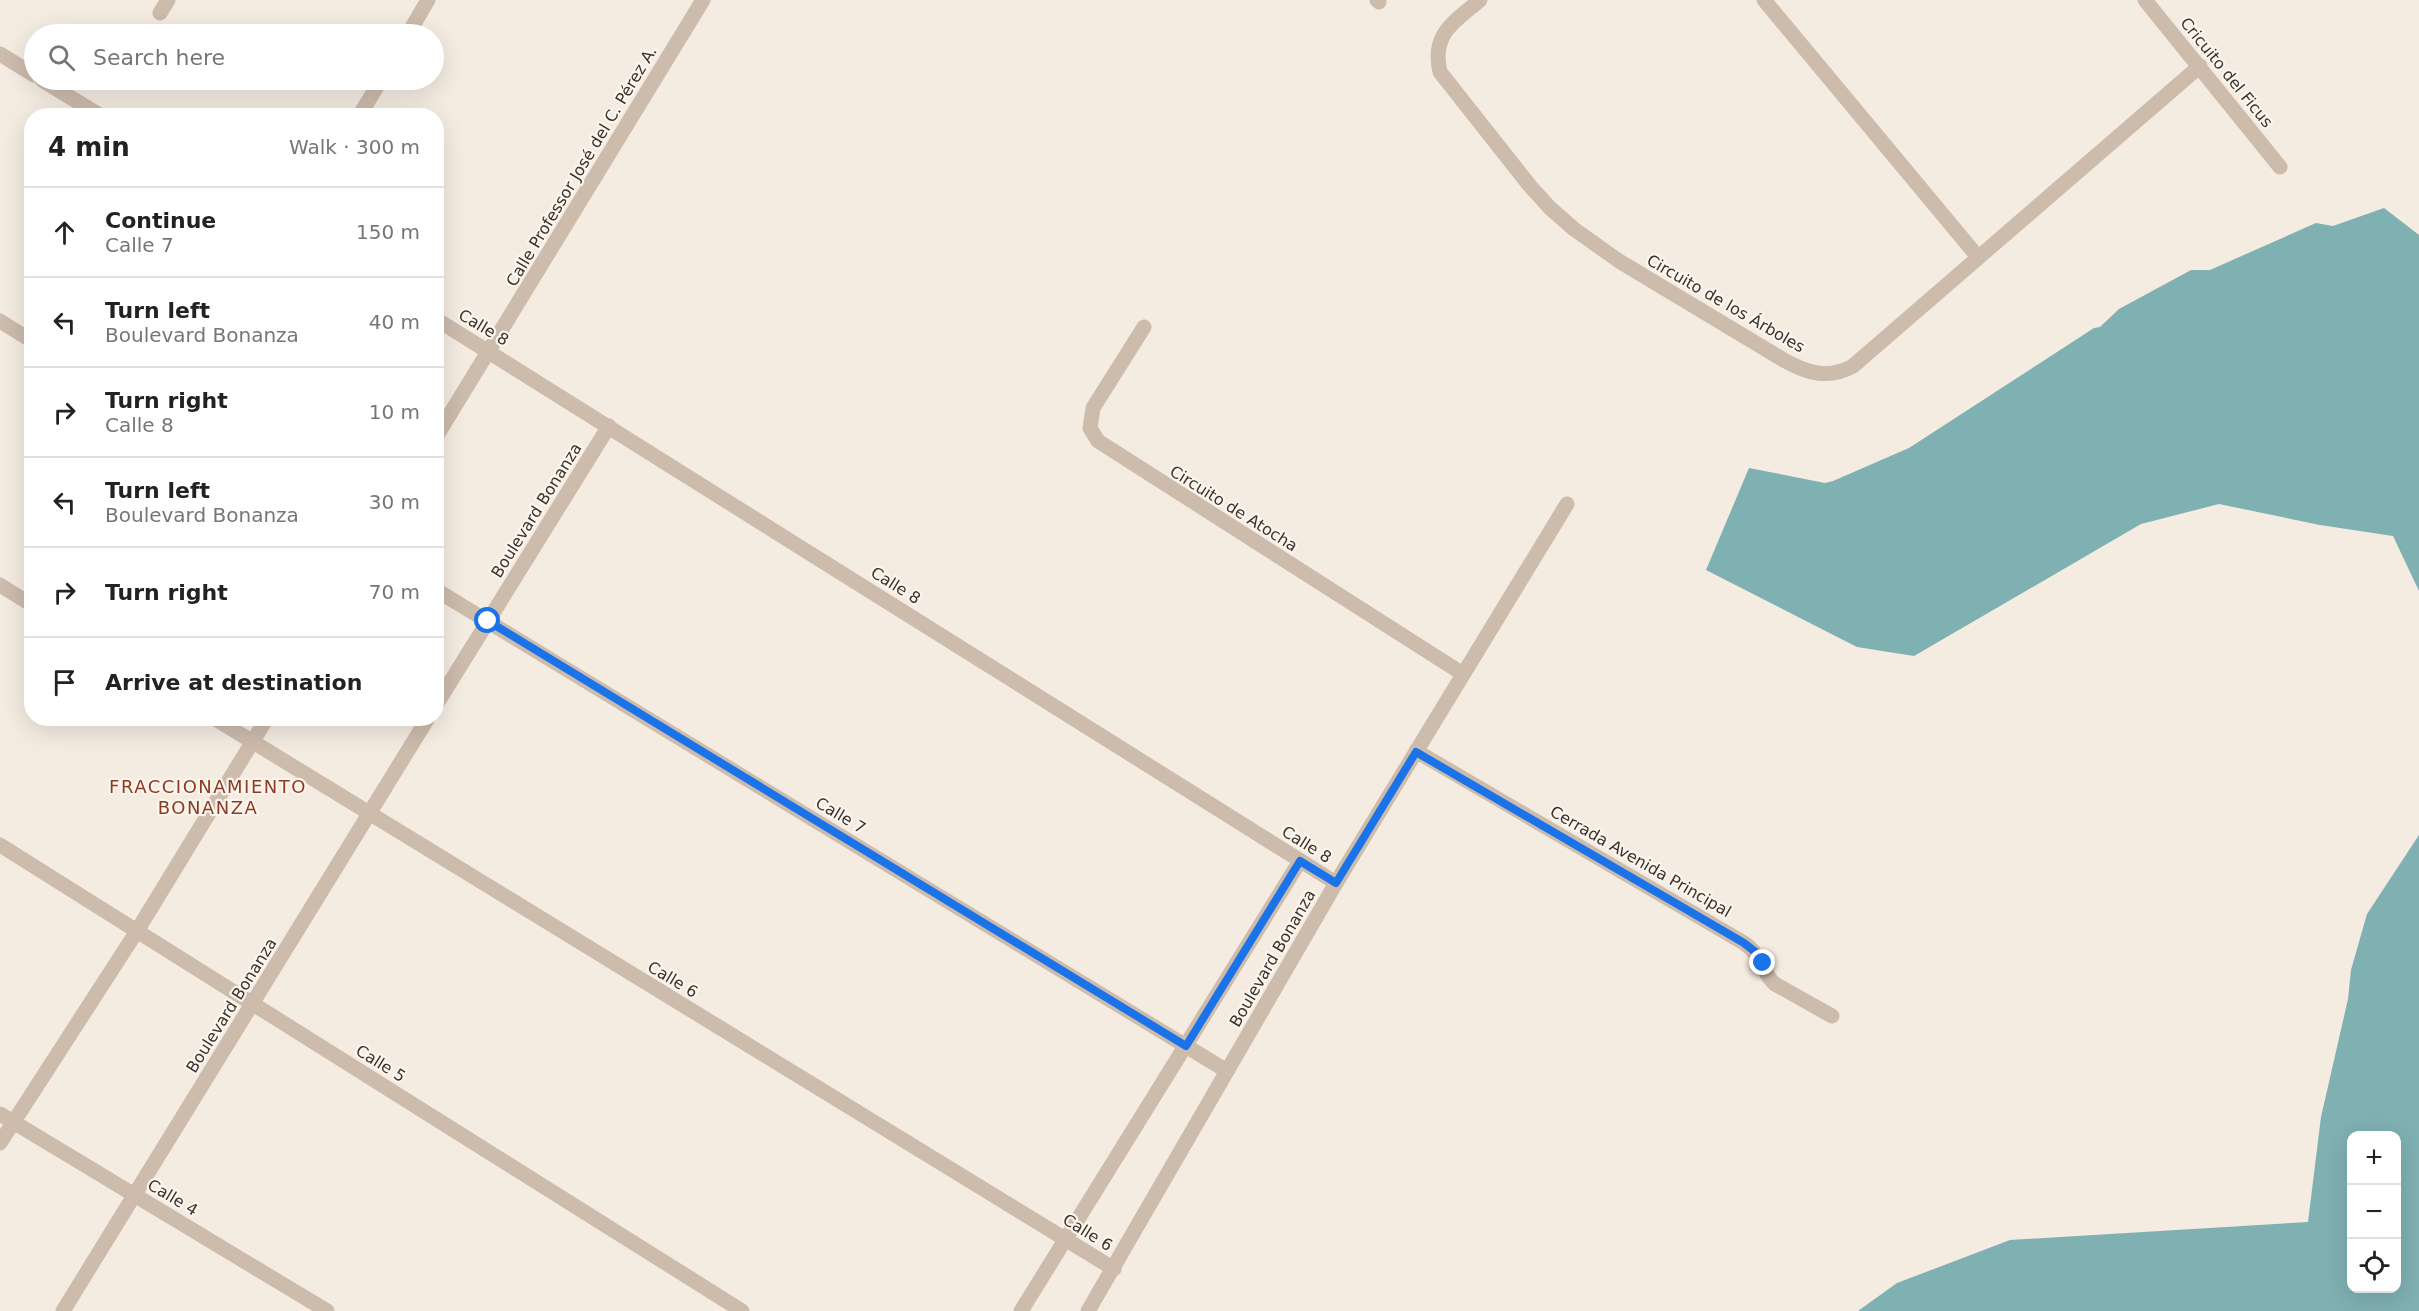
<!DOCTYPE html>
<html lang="en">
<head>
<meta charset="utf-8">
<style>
	body { margin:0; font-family:"DejaVu Sans",sans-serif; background:#f6f6f6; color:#222 }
	.controls { position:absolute; right:18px; bottom:18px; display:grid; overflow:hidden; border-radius:12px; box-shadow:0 6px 24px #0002 }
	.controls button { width:54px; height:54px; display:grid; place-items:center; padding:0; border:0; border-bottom:2px solid #e0e0e0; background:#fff; color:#222; font:30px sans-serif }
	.stop { position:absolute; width:18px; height:18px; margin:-14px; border:4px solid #1a73e8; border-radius:50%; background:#fff }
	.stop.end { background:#1a73e8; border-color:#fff; box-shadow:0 2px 6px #0008 }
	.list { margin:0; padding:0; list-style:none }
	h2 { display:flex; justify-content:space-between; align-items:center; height:78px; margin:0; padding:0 24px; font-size:26px }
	h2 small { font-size:20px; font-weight:400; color:#767676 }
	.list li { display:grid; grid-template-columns:39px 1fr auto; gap:18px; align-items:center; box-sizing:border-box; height:90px; padding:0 24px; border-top:2px solid #e0e0e0 }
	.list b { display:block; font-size:22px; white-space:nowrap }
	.list p { margin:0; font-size:20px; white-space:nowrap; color:#767676 }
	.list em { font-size:20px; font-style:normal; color:#767676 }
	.icon { flex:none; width:33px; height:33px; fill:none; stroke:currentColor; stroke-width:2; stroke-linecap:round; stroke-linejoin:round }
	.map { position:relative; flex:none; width:2419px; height:1311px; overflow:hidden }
	.search { position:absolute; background:#fff; box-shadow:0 6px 24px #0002; left:24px; top:24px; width:420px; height:66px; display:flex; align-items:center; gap:15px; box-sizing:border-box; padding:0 21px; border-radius:33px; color:#767676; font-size:22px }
	.panel { position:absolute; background:#fff; box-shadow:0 6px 24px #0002; left:24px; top:108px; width:420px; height:618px; border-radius:24px }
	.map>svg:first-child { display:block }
	.water { fill:#7fb0b2; fill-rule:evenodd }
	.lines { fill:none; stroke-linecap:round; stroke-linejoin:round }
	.street { stroke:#cdbbac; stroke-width:15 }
	.route { stroke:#1a73e8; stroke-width:8 }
	.labels { text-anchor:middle; stroke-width:4.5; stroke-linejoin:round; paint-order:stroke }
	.street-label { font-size:16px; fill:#3b302b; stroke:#fbf5ee }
	.neighbourhood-label { font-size:18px; letter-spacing:1.5px; fill:#8c3b22; stroke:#fbf5ee }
</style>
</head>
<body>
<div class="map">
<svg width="2419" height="1311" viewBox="0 0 2419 1311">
	<rect width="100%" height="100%" fill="#f4ebe1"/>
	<g class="water">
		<polygon points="2384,208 2419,235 2419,591 2393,536 2320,525 2219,504 2141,524 1914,656 1857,647 1706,570 1749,468 1825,483 1833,481 1909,448 2094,328 2100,327 2119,309 2191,270 2210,270 2316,223 2333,226"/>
		<path d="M 2419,835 L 2419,1311 L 1858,1311 L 1897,1283 L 2010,1240 L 2308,1222 L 2321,1117 L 2348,999 L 2351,970 L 2367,914 ZM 2352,1136 L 2396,1136 L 2396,1288 L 2352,1288 Z"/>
	</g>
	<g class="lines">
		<g class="street">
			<polyline points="1377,0 1379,2"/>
			<path d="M 1480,0 C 1454,22 1431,34 1440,72 L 1530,186 L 1550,208 L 1574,229 L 1619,261 L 1782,359 C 1806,373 1828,380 1853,366 L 2200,66"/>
			<polyline points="1764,0 1978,257"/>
			<polyline points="2145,0 2280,167"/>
			<polyline points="160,13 168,0"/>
			<polyline points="408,34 428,0"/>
			<polyline points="0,54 34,75"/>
			<polyline points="42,80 101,116"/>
			<polyline points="359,116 381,80"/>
			<polyline points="436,319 1336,883"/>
			<polyline points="0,321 32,341"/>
			<polyline points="1144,327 1093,408 1090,428 1098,441 1463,674"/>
			<polyline points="436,437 703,0"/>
			<polyline points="0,585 32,605"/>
			<polyline points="436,590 1227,1071"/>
			<polyline points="436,705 609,426"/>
			<polyline points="214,718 1114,1269"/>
			<path d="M 1416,751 L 1744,943 C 1764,957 1760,971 1775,984 L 1832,1016"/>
			<polyline points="0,845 742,1311"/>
			<polyline points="0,1114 327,1311"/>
			<polyline points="0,1143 137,931 267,718"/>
			<polyline points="63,1311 428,718"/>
			<polyline points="1021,1311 1300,861"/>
			<polyline points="1088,1311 1336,883 1567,504"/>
		</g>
	</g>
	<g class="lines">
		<polyline class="route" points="488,621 1186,1046 1300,861 1336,883 1416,752 1744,943 1758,954 1763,963"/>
	</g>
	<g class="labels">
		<g class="street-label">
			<text transform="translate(2227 72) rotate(51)" y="6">Cricuito del Ficus</text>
			<text transform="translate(581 166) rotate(-59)" y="6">Calle Professor José del C. Pérez A.</text>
			<text transform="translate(1726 303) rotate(30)" y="6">Circuito de los Árboles</text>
			<text transform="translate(484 327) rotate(31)" y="6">Calle 8</text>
			<text transform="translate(1234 508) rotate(32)" y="6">Circuito de Atocha</text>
			<text transform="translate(536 510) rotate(-58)" y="6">Boulevard Bonanza</text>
			<text transform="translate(896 585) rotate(32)" y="6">Calle 8</text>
			<text transform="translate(841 815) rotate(31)" y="6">Calle 7</text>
			<text transform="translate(1307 844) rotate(32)" y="6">Calle 8</text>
			<text transform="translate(1641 861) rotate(30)" y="6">Cerrada Avenida Principal</text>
			<text transform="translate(1272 958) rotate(-60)" y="6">Boulevard Bonanza</text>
			<text transform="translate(673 979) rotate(31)" y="6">Calle 6</text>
			<text transform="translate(231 1005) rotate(-58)" y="6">Boulevard Bonanza</text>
			<text transform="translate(381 1063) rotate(32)" y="6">Calle 5</text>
			<text transform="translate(173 1197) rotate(31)" y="6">Calle 4</text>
			<text transform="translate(1088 1232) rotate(32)" y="6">Calle 6</text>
		</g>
		<g class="neighbourhood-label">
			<text x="208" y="793">FRACCIONAMIENTO<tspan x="208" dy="21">BONANZA</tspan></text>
		</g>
	</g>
</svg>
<div class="controls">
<button>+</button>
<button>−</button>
<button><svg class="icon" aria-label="locate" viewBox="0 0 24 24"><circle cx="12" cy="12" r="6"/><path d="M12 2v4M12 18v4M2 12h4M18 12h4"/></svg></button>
</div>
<div class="stop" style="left:488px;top:621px"></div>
<div class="stop end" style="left:1763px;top:963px"></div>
<div class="search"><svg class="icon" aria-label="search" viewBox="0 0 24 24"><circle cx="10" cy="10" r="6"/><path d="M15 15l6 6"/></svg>Search here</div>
<section class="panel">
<h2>4 min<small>Walk · 300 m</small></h2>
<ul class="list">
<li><svg class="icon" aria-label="ahead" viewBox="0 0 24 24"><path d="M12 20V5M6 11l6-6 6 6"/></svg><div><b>Continue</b><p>Calle 7</p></div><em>150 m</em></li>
<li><svg class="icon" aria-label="left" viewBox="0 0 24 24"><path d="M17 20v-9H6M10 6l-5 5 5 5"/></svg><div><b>Turn left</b><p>Boulevard Bonanza</p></div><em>40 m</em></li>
<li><svg class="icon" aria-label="right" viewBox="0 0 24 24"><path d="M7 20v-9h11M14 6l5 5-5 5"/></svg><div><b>Turn right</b><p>Calle 8</p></div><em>10 m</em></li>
<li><svg class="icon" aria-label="left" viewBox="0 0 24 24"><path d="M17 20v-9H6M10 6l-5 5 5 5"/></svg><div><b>Turn left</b><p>Boulevard Bonanza</p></div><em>30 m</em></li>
<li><svg class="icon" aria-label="right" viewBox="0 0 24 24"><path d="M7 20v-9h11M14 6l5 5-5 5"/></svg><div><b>Turn right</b></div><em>70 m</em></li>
<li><svg class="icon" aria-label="arrive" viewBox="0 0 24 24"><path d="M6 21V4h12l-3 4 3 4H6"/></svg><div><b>Arrive at destination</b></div></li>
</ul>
</section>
</div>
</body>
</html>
